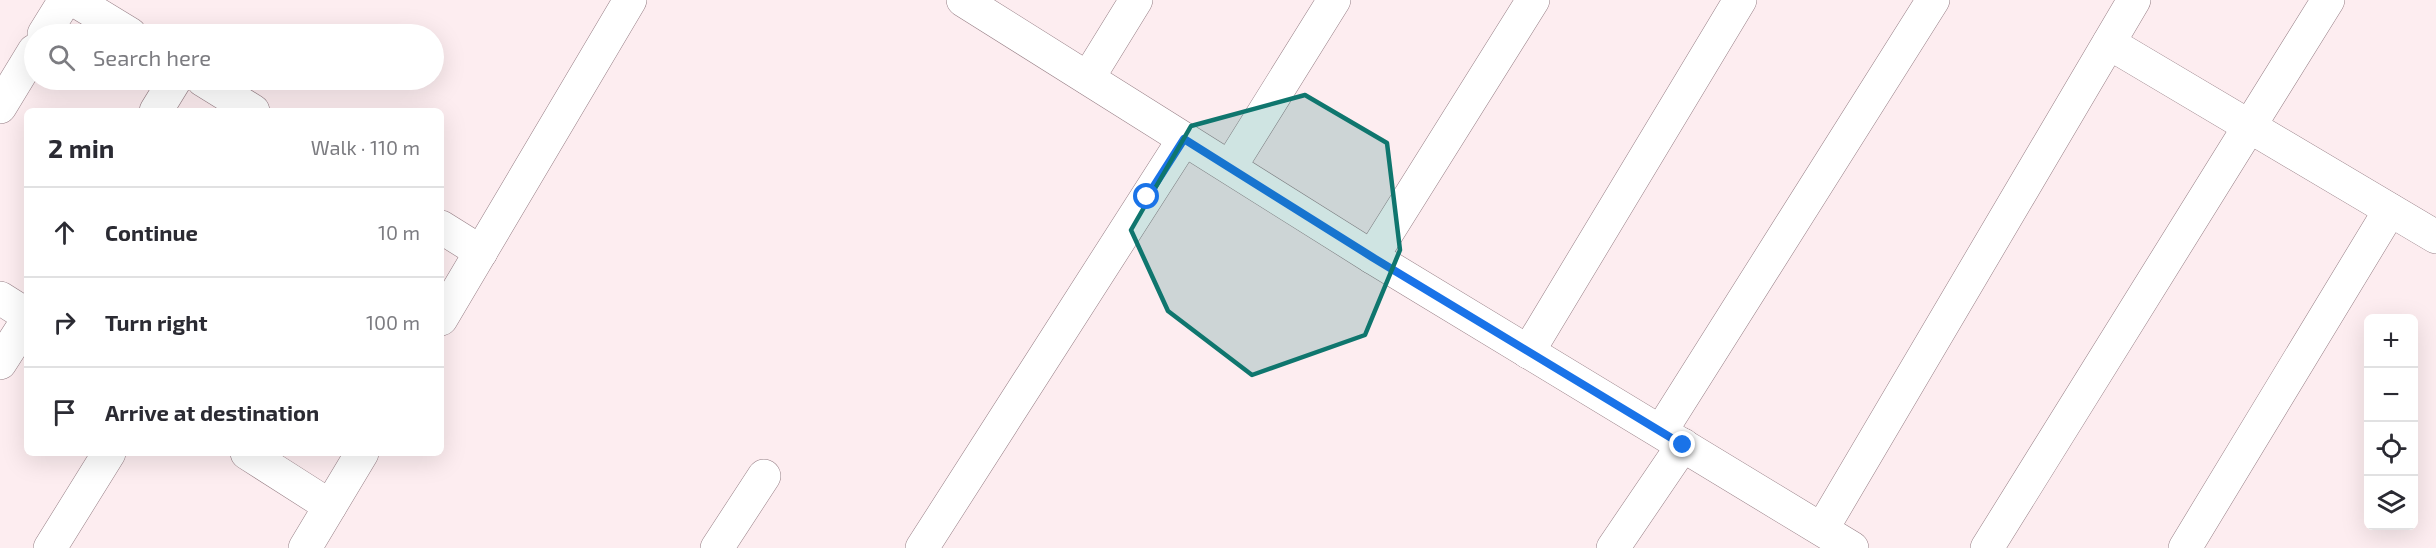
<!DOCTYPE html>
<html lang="en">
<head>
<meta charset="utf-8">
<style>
	body { margin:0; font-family:"Exo 2",sans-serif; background:#f2f2f3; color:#2b2b33 }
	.controls { position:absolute; right:18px; bottom:18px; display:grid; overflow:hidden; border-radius:9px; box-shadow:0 6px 24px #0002 }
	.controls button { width:54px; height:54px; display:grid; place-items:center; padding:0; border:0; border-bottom:2px solid #e1e1e2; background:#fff; color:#2b2b33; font:30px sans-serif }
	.stop { position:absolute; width:18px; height:18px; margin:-14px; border:4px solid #1a73e8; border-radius:50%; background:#fff }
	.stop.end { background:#1a73e8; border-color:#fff; box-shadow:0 2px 6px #0008 }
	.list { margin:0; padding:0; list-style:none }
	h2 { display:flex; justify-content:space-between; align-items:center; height:78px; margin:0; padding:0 24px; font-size:26px }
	h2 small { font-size:20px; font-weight:400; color:#7c7c81 }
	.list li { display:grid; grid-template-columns:39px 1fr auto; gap:18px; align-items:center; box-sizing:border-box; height:90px; padding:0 24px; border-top:2px solid #e1e1e2 }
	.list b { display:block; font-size:22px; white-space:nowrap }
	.list em { font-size:20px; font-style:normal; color:#7c7c81 }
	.icon { flex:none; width:33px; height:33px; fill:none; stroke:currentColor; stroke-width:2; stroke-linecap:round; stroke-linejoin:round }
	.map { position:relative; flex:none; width:2436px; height:548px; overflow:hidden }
	.search { position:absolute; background:#fff; box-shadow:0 6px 24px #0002; left:24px; top:24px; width:420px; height:66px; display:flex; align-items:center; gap:15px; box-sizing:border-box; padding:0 21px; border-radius:33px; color:#7c7c81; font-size:22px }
	.panel { position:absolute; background:#fff; box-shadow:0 6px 24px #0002; left:24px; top:108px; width:420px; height:348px; border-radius:9px }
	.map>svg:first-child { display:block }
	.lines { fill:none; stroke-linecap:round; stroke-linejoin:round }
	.street-casing { stroke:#967e85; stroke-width:34 }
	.street { stroke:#fff; stroke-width:33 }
	.route { stroke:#1a73e8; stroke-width:8 }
	.marked { fill:#0f766e; fill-opacity:0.2; stroke:#0f766e; stroke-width:4.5; stroke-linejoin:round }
</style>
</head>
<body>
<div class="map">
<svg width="2436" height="548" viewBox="0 0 2436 548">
	<rect width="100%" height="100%" fill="#fdedf0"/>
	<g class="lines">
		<defs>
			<g id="street">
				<polyline points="74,0 130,34"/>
				<polyline points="963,0 1372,257 1852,548"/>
				<polyline points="44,34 65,0"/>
				<polyline points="2109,43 2436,237"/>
				<polyline points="1088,78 1136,0"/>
				<polyline points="203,80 253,111"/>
				<polyline points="0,107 34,51"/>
				<polyline points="156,111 175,80"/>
				<polyline points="1230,167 1334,0"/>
				<polyline points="441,227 481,252"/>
				<polyline points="1372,257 1533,0"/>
				<polyline points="0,298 27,315"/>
				<polyline points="441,319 630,0"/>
				<polyline points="1528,352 1740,0"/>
				<polyline points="0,363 27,321"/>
				<polyline points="1661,431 1933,0"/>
				<polyline points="247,453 330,506"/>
				<polyline points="1822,529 2134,0"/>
				<polyline points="50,548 109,453"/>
				<polyline points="305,548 362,453"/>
				<polyline points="717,548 764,476"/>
				<polyline points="922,548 1184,139"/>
				<polyline points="1613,548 1683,445"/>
				<polyline points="1987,548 2328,0"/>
				<polyline points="2185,548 2390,210"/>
			</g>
		</defs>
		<use href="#street" class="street-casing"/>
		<use href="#street" class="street"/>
	</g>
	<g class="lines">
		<polyline class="route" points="1147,197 1184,139 1372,257 1683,445"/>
	</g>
	<path class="marked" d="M 1305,95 L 1387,143 L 1400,250 L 1365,335 L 1252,375 L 1168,311 L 1131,230 L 1191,126 Z"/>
</svg>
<div class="controls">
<button>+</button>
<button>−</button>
<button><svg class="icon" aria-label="locate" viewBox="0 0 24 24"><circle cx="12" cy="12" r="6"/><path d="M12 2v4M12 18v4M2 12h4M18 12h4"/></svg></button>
<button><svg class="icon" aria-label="layers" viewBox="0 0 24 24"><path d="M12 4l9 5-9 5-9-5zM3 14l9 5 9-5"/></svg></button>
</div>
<div class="stop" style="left:1147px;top:197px"></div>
<div class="stop end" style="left:1683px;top:445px"></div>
<div class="search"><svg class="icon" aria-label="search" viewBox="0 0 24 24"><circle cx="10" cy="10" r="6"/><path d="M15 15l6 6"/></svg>Search here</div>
<section class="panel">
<h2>2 min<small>Walk · 110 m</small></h2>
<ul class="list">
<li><svg class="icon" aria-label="ahead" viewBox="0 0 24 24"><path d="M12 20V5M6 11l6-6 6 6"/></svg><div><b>Continue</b></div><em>10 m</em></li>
<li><svg class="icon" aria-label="right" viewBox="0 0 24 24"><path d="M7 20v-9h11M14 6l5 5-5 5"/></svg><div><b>Turn right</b></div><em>100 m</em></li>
<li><svg class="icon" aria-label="arrive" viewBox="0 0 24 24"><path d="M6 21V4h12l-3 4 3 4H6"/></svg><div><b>Arrive at destination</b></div></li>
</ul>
</section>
</div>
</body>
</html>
